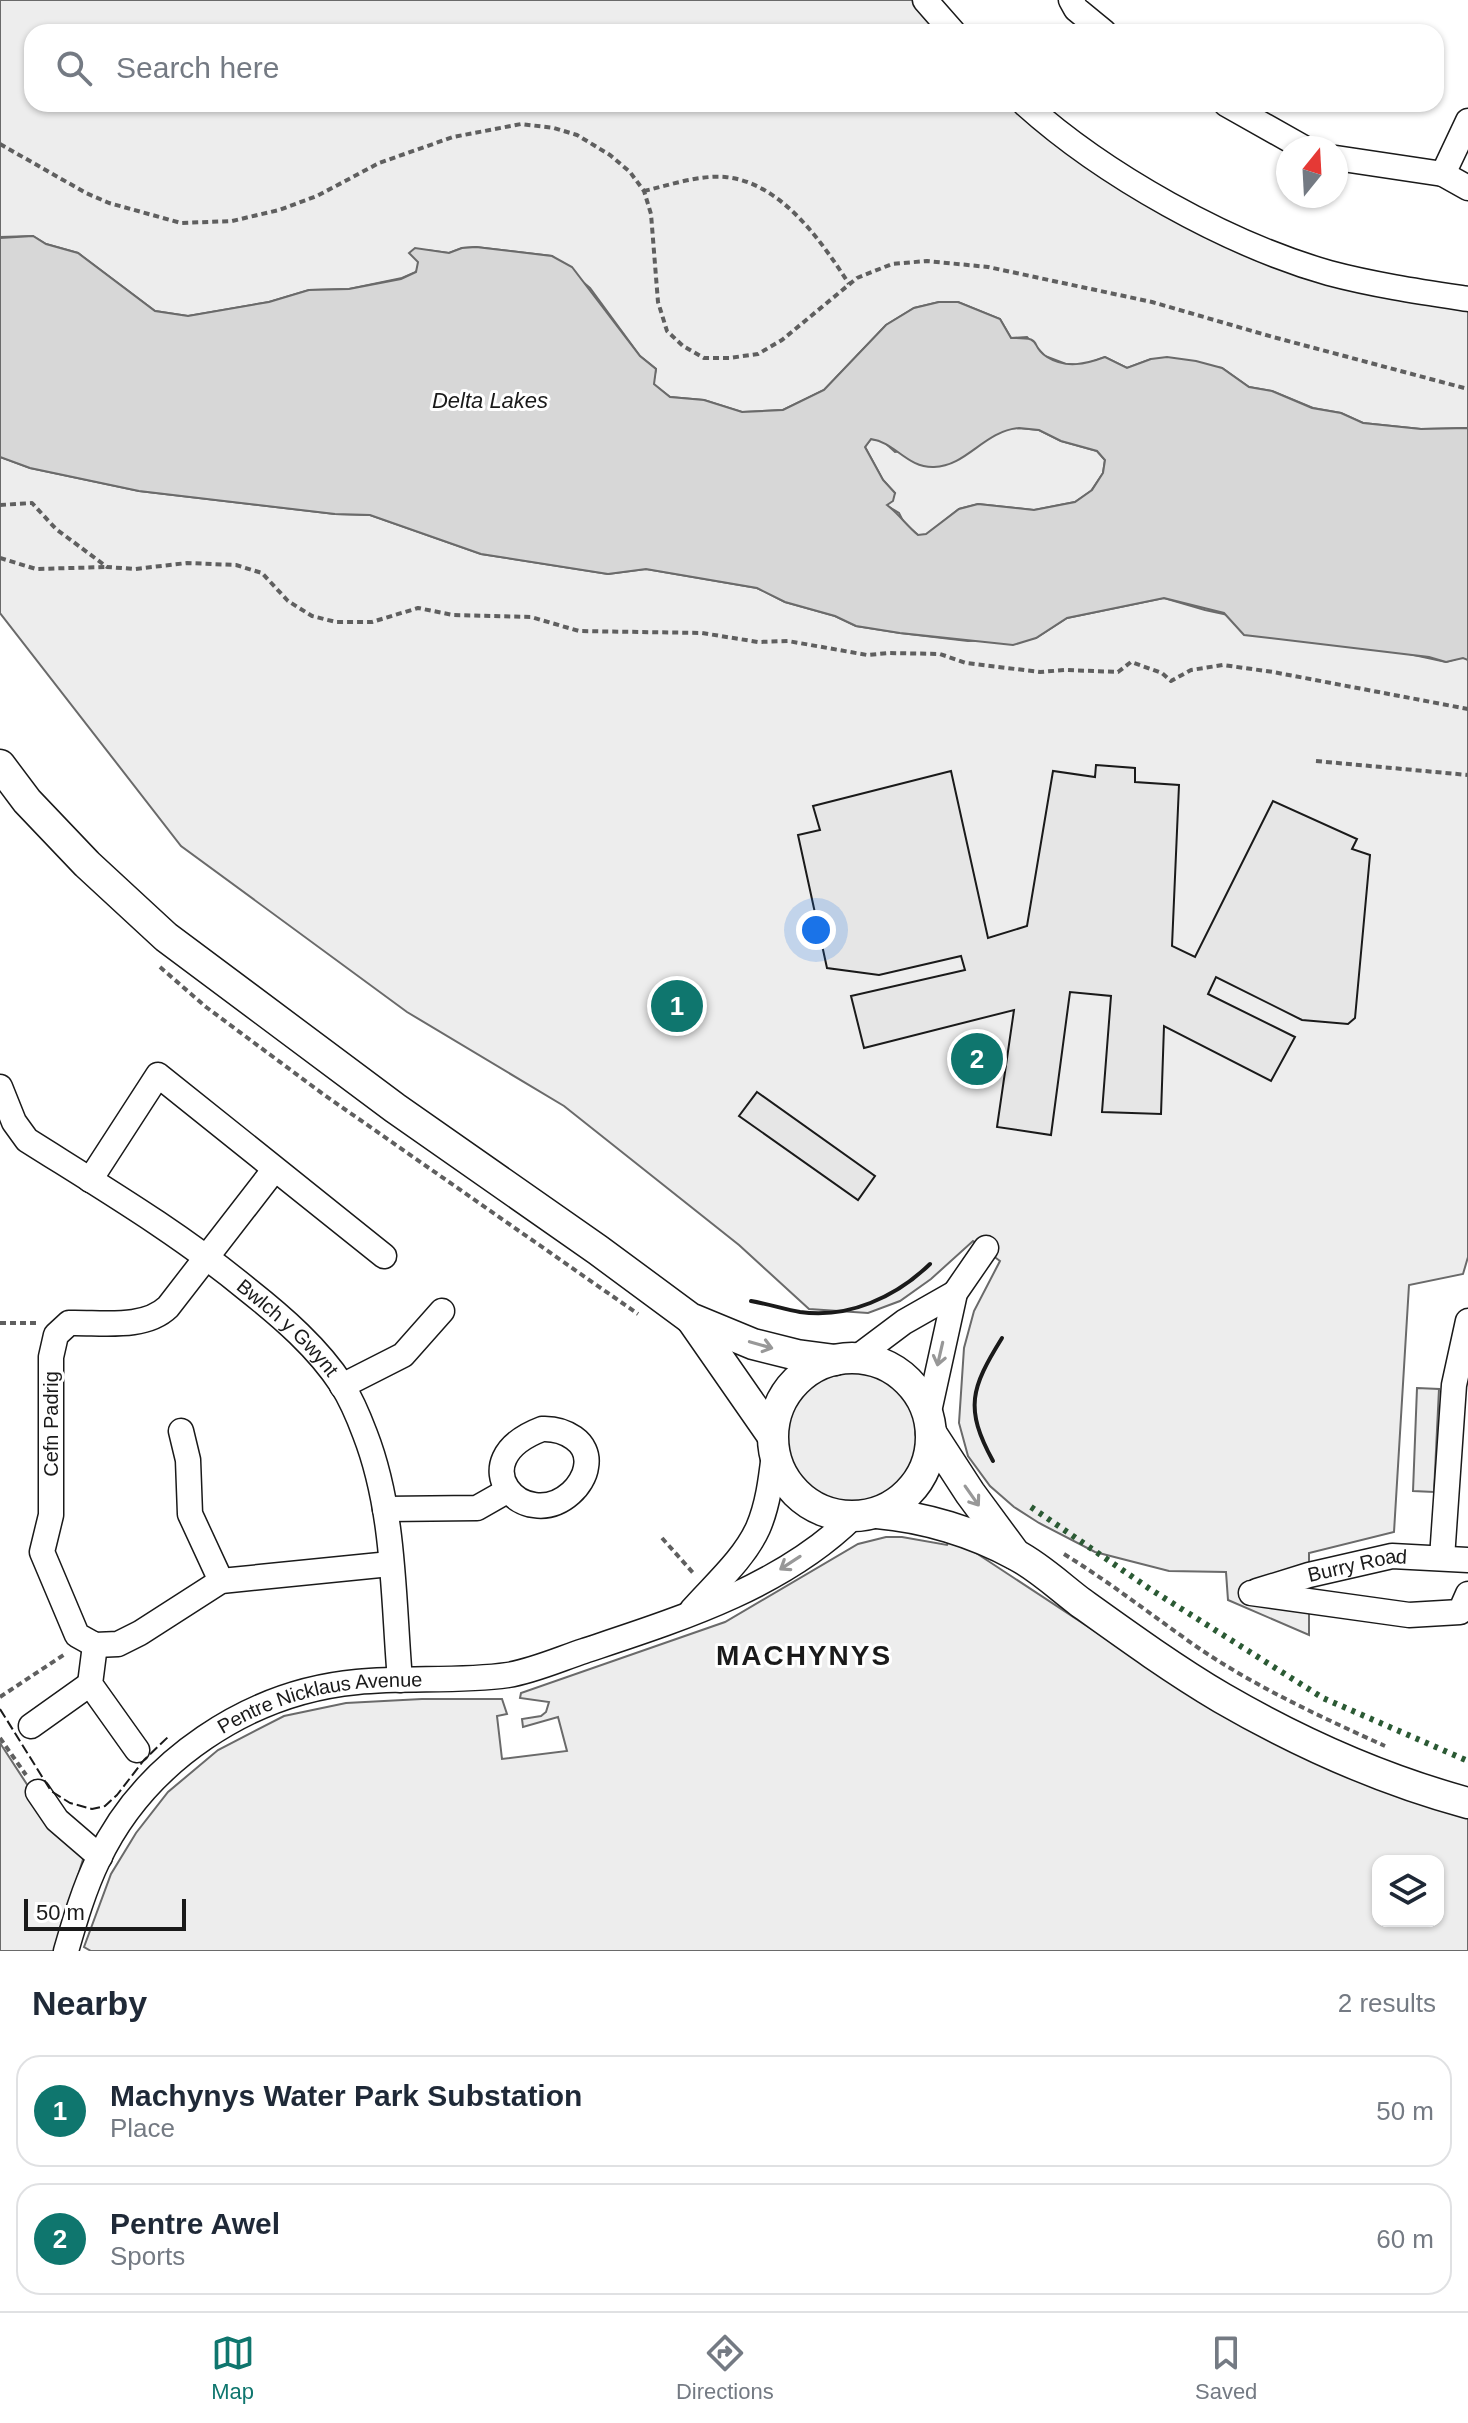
<!DOCTYPE html>
<html lang="en">
<head>
<meta charset="utf-8">
<style>
	body { margin:0; font-family:Arial,sans-serif; background:#f2f2f3; color:#1f2937 }
	.controls { position:absolute; right:24px; bottom:24px; display:grid; overflow:hidden; border-radius:16px; box-shadow:0 2px 6px #0004 }
	.controls button { width:72px; height:72px; display:grid; place-items:center; padding:0; border:0; border-bottom:2px solid #e0e1e3; background:#fff; color:#1f2937; font:40px sans-serif }
	.compass { position:absolute; left:1276px; top:136px; width:72px; height:72px; border-radius:50%; background:#fff; box-shadow:0 2px 6px #0004; rotate:18deg }
	.scale { position:absolute; left:24px; bottom:20px; width:162px; box-sizing:border-box; padding-left:8px; border:4px solid #1a1a1a; border-top:0; font-size:22px; line-height:28px; white-space:nowrap; color:#1a1a1a; -webkit-text-stroke:6px #fff; paint-order:stroke }
	.you { position:absolute; left:816px; top:930px; width:28px; height:28px; margin:-20px; border:6px solid #fff; border-radius:50%; background:#1a73e8; box-shadow:0 0 0 12px #1a73e833 }
	.badge { display:grid; place-items:center; width:52px; height:52px; border-radius:50%; background:#0f766e; color:#fff; font-size:26px; font-weight:700 }
	.pin { position:absolute; translate:-50% -50%; border:4px solid #fff; box-shadow:0 2px 8px #0006 }
	.list { margin:0; padding:0; list-style:none }
	h2 { display:flex; justify-content:space-between; align-items:center; height:104px; margin:0; padding:0 32px; font-size:34px }
	h2 small { font-size:26px; font-weight:400; color:#747a83 }
	.list li { display:grid; grid-template-columns:52px 1fr auto; gap:24px; align-items:center; box-sizing:border-box; height:112px; margin:0 16px 16px; padding:0 16px; border:2px solid #e0e1e3; border-radius:24px }
	.list b { display:block; font-size:30px; white-space:nowrap }
	.list p { margin:0; font-size:26px; white-space:nowrap; color:#747a83 }
	.list em { font-size:26px; font-style:normal; color:#747a83 }
	.icon { flex:none; width:44px; height:44px; fill:none; stroke:currentColor; stroke-width:2; stroke-linecap:round; stroke-linejoin:round }
	.map { position:relative; flex:none; width:1468px; height:1951px; overflow:hidden }
	.search { position:absolute; background:#fff; box-shadow:0 2px 6px #0004; left:24px; right:24px; top:24px; height:88px; display:flex; align-items:center; gap:20px; box-sizing:border-box; padding:0 28px; border-radius:24px; color:#747a83; font-size:30px }
	.sheet { height:360px; background:#fff }
	nav { display:flex; justify-content:space-around; align-items:center; box-sizing:border-box; height:112px; border-top:2px solid #e0e1e3; background:#fff; font-size:22px; color:#747a83 }
	nav a { display:grid; justify-items:center; gap:4px }
	nav .on { color:#0f766e }
	.map>svg:first-child { display:block }
	.built { fill:#ededed; stroke:#6a6a6a; stroke-width:2; fill-rule:evenodd }
	.water { fill:#d7d7d7; stroke:#6a6a6a; stroke-width:2; fill-rule:evenodd }
	.building { fill:#e6e6e6; stroke:#1a1a1a; stroke-width:2 }
	.lines { fill:none; stroke-linecap:round; stroke-linejoin:round }
	.minor-casing { stroke:#1a1a1a; stroke-width:27 }
	.major-casing { stroke:#1a1a1a; stroke-width:33 }
	.path { stroke:#5f5f5f; stroke-width:4; stroke-dasharray:6 4; stroke-linecap:butt }
	.minor { stroke:#fff; stroke-width:24 }
	.major { stroke:#fff; stroke-width:30 }
	.hedge { stroke:#2b5a34; stroke-width:6; stroke-dasharray:4 6; stroke-linecap:butt }
	.fence { stroke:#1a1a1a; stroke-width:2; stroke-dasharray:10 4; stroke-linecap:butt }
	.wall { stroke:#1a1a1a; stroke-width:4 }
	.oneway { stroke:#989898 }
	.labels { text-anchor:middle; stroke-width:6; stroke-linejoin:round; paint-order:stroke }
	.street-label { font-size:20px; fill:#1a1a1a; stroke:#fff }
	.water-label { font-size:22px; font-style:italic; fill:#1a1a1a; stroke:#fff }
	.district-label { font-size:28px; font-weight:bold; letter-spacing:2px; fill:#1a1a1a; stroke:#fff }
</style>
</head>
<body>
<div class="map">
<svg width="1468" height="1951" viewBox="0 0 1468 1951">
	<rect width="100%" height="100%" fill="#fff"/>
	<g class="built">
		<polygon points="0,0 915,0 945,32 32,32 32,104 1014,104 1179,220 1468,308 1468,428 1421,429 1363,423 1341,413 1313,408 1272,391 1249,387 1222,368 1151,359 1127,368 1105,357 1083,365 1066,364 1045,356 1027,337 1011,338 1000,319 958,302 939,302 914,308 886,325 824,390 783,410 742,412 704,400 670,397 653,384 656,369 640,356 590,288 552,256 476,247 462,248 449,253 427,250 416,272 402,278 349,289 309,290 269,302 188,316 155,311 78,253 46,244 33,236 0,237"/>
		<polygon points="1019,428 1039,430 1061,441 1097,451 1105,460 1103,473 1091,491 1075,502 1034,510 978,504 959,509 926,535 918,535 904,523 899,513 886,505 895,493 883,480 865,447 871,439 883,441 895,452 985,440 1004,429"/>
		<polygon points="0,457 30,468 139,491 335,514 370,515 481,554 608,574 646,569 757,588 785,602 835,616 856,626 900,633 968,641 1036,638 1067,618 1164,598 1205,610 1446,662 1463,657 1468,660 1468,1257 1463,1274 1409,1285 1394,1532 1309,1553 1309,1635 1228,1600 1226,1572 1169,1571 1095,1552 1039,1523 1014,1507 990,1486 968,1456 959,1423 964,1348 974,1311 1000,1261 973,1241 931,1279 900,1301 868,1313 809,1309 739,1245 564,1106 407,1012 181,846 0,613"/>
		<circle cx="850" cy="1437" r="68"/>
		<polygon points="1417,1388 1439,1389 1434,1492 1413,1491"/>
		<path d="M 886,1537 L 902,1537 L 947,1545 L 950,1539 L 970,1549 L 1201,1701 L 1370,1785 L 1468,1818 L 1468,1951 L 91,1951 L 84,1947 L 111,1874 L 136,1833 L 168,1792 L 218,1750 L 284,1716 L 346,1703 L 422,1699 L 502,1699 L 507,1714 L 497,1716 L 502,1759 L 567,1751 L 558,1717 L 523,1727 L 522,1719 L 541,1716 L 546,1712 L 549,1702 L 520,1698 L 521,1693 L 725,1622 L 858,1544 ZM 1378,1861 L 1438,1861 L 1438,1921 L 1378,1921 Z"/>
		<polygon points="0,1743 45,1812 84,1856 55,1951 0,1951"/>
	</g>
	<path class="water" d="M 33,236 L 46,244 L 78,253 L 155,311 L 188,316 L 269,302 L 309,290 L 349,289 L 401,279 L 416,272 L 418,262 L 409,253 L 415,248 L 449,253 L 462,248 L 476,247 L 552,256 L 572,267 L 640,356 L 656,369 L 654,384 L 670,397 L 704,400 L 742,412 L 783,410 L 824,390 L 886,325 L 914,308 L 939,302 L 958,302 L 1000,319 L 1011,338 C 1046,337 1028,345 1047,357 C 1066,369 1086,364 1105,357 L 1127,368 L 1151,359 L 1167,357 L 1196,361 L 1222,368 L 1249,387 L 1272,391 L 1312,408 L 1341,413 L 1363,423 L 1421,429 L 1468,428 L 1468,660 L 1463,658 L 1446,662 L 1429,657 L 1244,635 L 1224,613 L 1164,598 L 1067,618 L 1036,638 L 1013,645 L 900,633 L 856,626 L 835,616 L 785,602 L 757,588 L 646,569 L 608,574 L 481,554 L 370,515 L 335,514 L 139,491 L 30,468 L 0,457 L 0,238 ZM 1019,428 L 1039,430 L 1061,441 L 1097,451 L 1105,460 L 1103,473 L 1092,490 L 1075,502 L 1034,510 L 978,504 L 959,509 L 926,534 L 918,535 C 906,525 899,514 887,505 L 893,501 L 895,493 L 883,480 L 865,447 L 871,439 C 895,442 907,468 934,467 C 967,466 984,431 1019,428 Z"/>
	<g class="building">
		<polygon points="1096,765 1135,768 1135,782 1179,785 1172,946 1195,957 1273,801 1357,839 1352,849 1370,855 1355,1018 1348,1024 1302,1020 1216,977 1208,994 1295,1037 1271,1081 1164,1026 1161,1114 1102,1112 1111,996 1070,992 1051,1135 997,1127 1014,1010 864,1048 851,996 965,970 961,956 879,975 827,968 798,835 820,830 813,806 951,771 988,938 1027,926 1053,771 1095,777"/>
		<polygon points="757,1092 875,1176 858,1200 739,1116"/>
	</g>
	<g class="lines">
		<defs>
			<g id="minor">
				<polyline points="925,0 953,32"/>
				<polyline points="1071,0 1076,9 1104,32"/>
				<path d="M 1025,104 C 1104,175 1227,244 1329,273 C 1374,285 1422,292 1468,299"/>
				<polyline points="1226,104 1304,148"/>
				<polyline points="1468,121 1443,174 1468,188"/>
				<polyline points="1336,158 1443,174"/>
				<path id="s1" d="M 0,1087 L 14,1122 L 27,1140 C 103,1188 179,1233 248,1290 C 282,1317 318,1348 342,1385 C 351,1399 359,1418 365,1434 C 395,1511 393,1599 400,1680"/>
				<path d="M 274,1170 L 168,1307 C 144,1330 101,1322 69,1323 L 56,1335 L 51,1357 L 51,1515 L 42,1552 L 77,1635 L 95,1645 L 118,1644 L 140,1633 L 221,1581 L 390,1564"/>
				<polyline points="90,1180 158,1075 384,1256"/>
				<polyline points="856,1358 904,1322 955,1293"/>
				<polyline points="342,1386 403,1355 442,1311"/>
				<polyline points="928,1416 955,1293 986,1248"/>
				<path d="M 542,1429 C 563,1428 591,1441 586,1467 C 585,1476 578,1487 571,1493 C 524,1535 458,1461 542,1429 Z"/>
				<polyline points="181,1431 188,1460 190,1514 221,1581"/>
				<polyline points="385,1509 477,1508 507,1491"/>
				<polyline points="1442,1558 1454,1385 1468,1321"/>
				<path id="s2" d="M 1257,1591 L 1309,1575 L 1392,1556 L 1468,1560"/>
				<polyline points="1251,1593 1409,1615 1460,1612 1468,1594"/>
				<path d="M 692,1610 C 714,1585 744,1559 758,1528 C 768,1505 771,1479 774,1454"/>
				<polyline points="95,1645 90,1684 137,1750"/>
				<polyline points="31,1726 90,1684"/>
				<polyline points="38,1792 57,1820 100,1857"/>
				<path id="s3" d="M 66,1951 C 75,1920 84,1889 98,1860 C 145,1761 249,1692 357,1682 C 407,1677 459,1682 508,1675 C 533,1671 560,1659 584,1651 C 677,1620 781,1588 853,1517"/>
			</g>
			<g id="major">
				<polyline points="0,765 27,801 87,864 166,937 395,1108 598,1250 690,1318 753,1344 797,1355 835,1360"/>
				<polyline points="692,1320 772,1435"/>
				<circle cx="852" cy="1437" r="79"/>
				<polyline points="931,1433 970,1493 1015,1554"/>
				<path d="M 877,1513 C 924,1517 974,1532 1016,1555 C 1039,1567 1059,1586 1080,1602 C 1126,1635 1173,1669 1222,1698 C 1298,1742 1383,1780 1468,1803"/>
			</g>
		</defs>
		<use href="#minor" class="minor-casing"/>
		<use href="#major" class="major-casing"/>
		<g class="path">
			<polyline points="0,144 86,193 109,203 181,223 232,221 279,210 317,196 379,163 453,137 521,124 554,128 577,135 610,155 630,172 644,191 651,214 658,302 667,331 683,346 704,358 729,358 758,354 782,340 857,278 892,264 927,261 988,267 1152,302 1273,337 1468,389"/>
			<path d="M 644,191 C 670,185 698,175 725,177 C 781,182 822,242 849,284"/>
			<polyline points="0,505 32,503 56,529 107,567 135,569 187,563 236,565 262,573 288,601 312,616 336,622 372,622 418,608 453,615 531,617 579,631 702,633 758,642 788,641 867,655 889,653 940,654 966,663 1040,672 1065,670 1118,672 1131,662 1162,673 1171,681 1191,670 1223,665 1273,672 1468,709"/>
			<polyline points="0,558 36,569 107,567"/>
			<polyline points="1316,761 1468,775"/>
			<polyline points="160,967 206,1007 323,1094 638,1314"/>
			<polyline points="0,1323 38,1323"/>
			<polyline points="662,1538 695,1575"/>
			<path d="M 1064,1554 C 1111,1583 1154,1617 1200,1649 C 1258,1688 1321,1717 1385,1746"/>
			<polyline points="0,1697 65,1654"/>
			<polyline points="0,1738 26,1775"/>
		</g>
		<use href="#minor" class="minor"/>
		<use href="#major" class="major"/>
		<polyline class="hedge" points="1031,1507 1150,1589 1323,1698 1468,1761"/>
		<polyline class="fence" points="0,1709 51,1791 70,1803 92,1809 105,1806 117,1795 144,1760 168,1737"/>
		<g class="wall">
			<path d="M 751,1301 C 768,1304 784,1309 800,1312 C 848,1319 896,1297 930,1264"/>
			<path d="M 993,1461 C 964,1408 971,1388 1002,1338"/>
		</g>
	</g>
	<defs><path id="oneway-shaft" d="M-6 0H5M1.5-3L5.5 0L1.5 3" fill="none" stroke-width="1.6" stroke-linecap="round" stroke-linejoin="round" transform="scale(2)"/></defs>
	<g class="oneway">
		<use href="#oneway-shaft" transform="translate(761 1345) rotate(16)"/>
		<use href="#oneway-shaft" transform="translate(940 1354) rotate(103)"/>
		<use href="#oneway-shaft" transform="translate(972 1496) rotate(55)"/>
		<use href="#oneway-shaft" transform="translate(790 1563) rotate(147)"/>
	</g>
	<g class="labels">
		<g class="street-label">
			<text dy="7" stroke="none"><textPath href="#s1" startOffset="382">Bwlch y Gwynt</textPath></text>
			<text transform="translate(51 1424) rotate(-90)" y="7">Cefn Padrig</text>
			<text dy="7" stroke="none"><textPath href="#s2" startOffset="104">Burry Road</textPath></text>
			<text dy="7" stroke="none"><textPath href="#s3" startOffset="384">Pentre Nicklaus Avenue</textPath></text>
		</g>
		<g class="water-label">
			<text x="490" y="408">Delta Lakes</text>
		</g>
		<g class="district-label">
			<text x="804" y="1665">MACHYNYS</text>
		</g>
	</g>
</svg>
<div class="controls">
<button><svg class="icon" aria-label="layers" viewBox="0 0 24 24"><path d="M12 4l9 5-9 5-9-5zM3 14l9 5 9-5"/></svg></button>
</div>
<svg class="compass" viewBox="-18 -18 36 36"><path d="M0-13l5 13h-10z" fill="#e53935"/><path d="M0 13l5-13h-10z" fill="#747a83"/></svg>
<div class="scale">50 m</div>
<div class="you"></div>
<div class="pin badge" style="left:677px;top:1006px">1</div>
<div class="pin badge" style="left:977px;top:1059px">2</div>
<div class="search"><svg class="icon" aria-label="search" viewBox="0 0 24 24"><circle cx="10" cy="10" r="6"/><path d="M15 15l6 6"/></svg>Search here</div>
</div>
<section class="sheet">
<h2>Nearby<small>2 results</small></h2>
<ul class="list">
<li><span class="badge">1</span><div><b>Machynys Water Park Substation</b><p>Place</p></div><em>50 m</em></li>
<li><span class="badge">2</span><div><b>Pentre Awel</b><p>Sports</p></div><em>60 m</em></li>
</ul>
</section>
<nav>
<a class="on"><svg class="icon" aria-label="map" viewBox="0 0 24 24"><path d="M3 6l6-2 6 2 6-2v14l-6 2-6-2-6 2zM9 4v14M15 6v14"/></svg>Map</a>
<a><svg class="icon" aria-label="directions" viewBox="0 0 24 24"><path d="M12 3l9 9-9 9-9-9zM9 14v-3h6M13 9l2 2-2 2"/></svg>Directions</a>
<a><svg class="icon" aria-label="saved" viewBox="0 0 24 24"><path d="M7 4h10v16l-5-4-5 4z"/></svg>Saved</a>
</nav>
</body>
</html>
